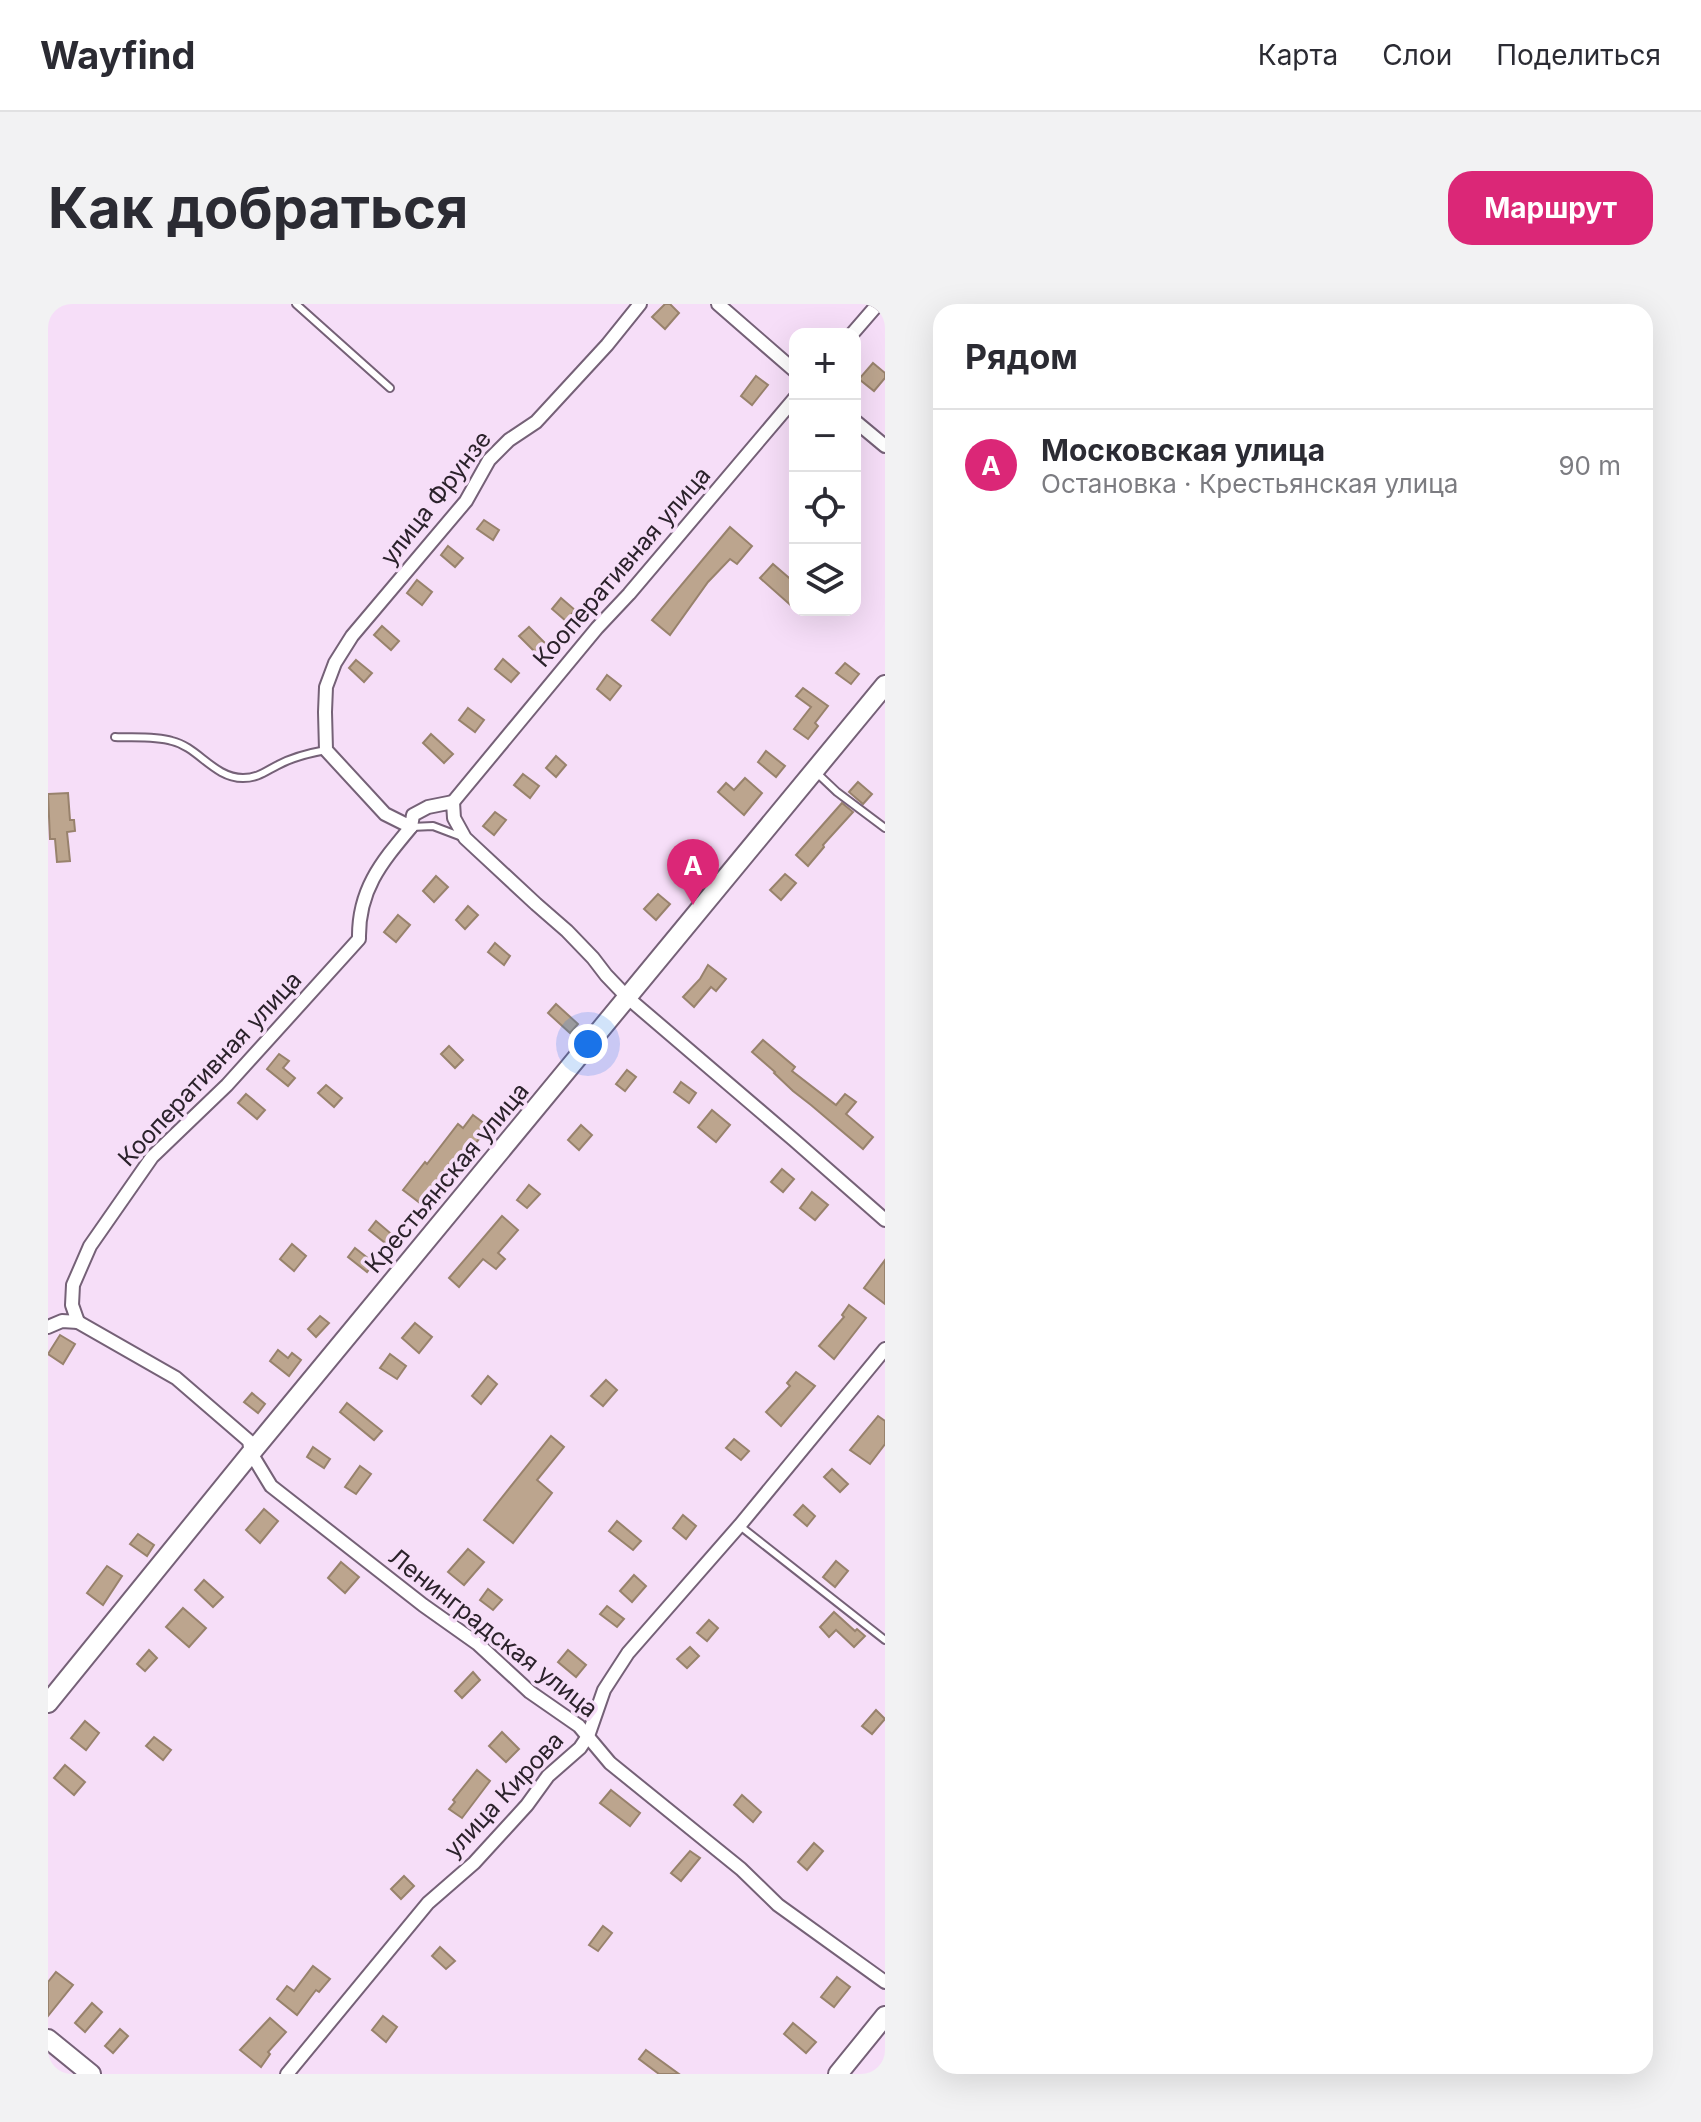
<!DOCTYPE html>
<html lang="ru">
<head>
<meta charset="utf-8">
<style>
	body { margin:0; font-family:Inter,sans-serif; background:#f2f2f3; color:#2b2b33 }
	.controls { position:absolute; right:24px; top:24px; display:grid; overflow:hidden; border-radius:16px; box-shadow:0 8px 32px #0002 }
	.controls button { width:72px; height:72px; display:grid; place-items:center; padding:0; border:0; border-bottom:2px solid #e1e1e2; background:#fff; color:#2b2b33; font:40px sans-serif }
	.you { position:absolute; left:540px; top:740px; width:28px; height:28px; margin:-20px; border:6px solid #fff; border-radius:50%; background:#1a73e8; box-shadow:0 0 0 12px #1a73e833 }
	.badge { display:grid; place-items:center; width:52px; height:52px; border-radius:50%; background:#db2777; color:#fff; font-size:26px; font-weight:700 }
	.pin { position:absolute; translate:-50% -66px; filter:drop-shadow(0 2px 4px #0008) }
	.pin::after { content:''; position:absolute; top:42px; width:28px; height:24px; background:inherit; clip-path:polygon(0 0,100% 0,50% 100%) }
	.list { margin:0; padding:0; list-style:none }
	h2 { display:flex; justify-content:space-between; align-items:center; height:104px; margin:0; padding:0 32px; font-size:34px }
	h2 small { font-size:26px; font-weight:400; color:#7c7c81 }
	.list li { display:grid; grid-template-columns:52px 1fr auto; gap:24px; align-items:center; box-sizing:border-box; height:112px; padding:0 32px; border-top:2px solid #e1e1e2 }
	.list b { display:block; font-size:30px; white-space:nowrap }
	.list p { margin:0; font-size:26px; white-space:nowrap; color:#7c7c81 }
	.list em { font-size:26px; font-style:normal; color:#7c7c81 }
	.icon { flex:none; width:44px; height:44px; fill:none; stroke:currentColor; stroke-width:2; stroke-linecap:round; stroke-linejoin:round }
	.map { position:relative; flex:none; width:837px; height:1770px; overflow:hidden; border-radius:24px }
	header { display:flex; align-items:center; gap:48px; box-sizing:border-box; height:112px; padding:0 40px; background:#fff; border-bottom:2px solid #e1e1e2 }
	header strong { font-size:38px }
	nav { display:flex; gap:44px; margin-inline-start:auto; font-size:28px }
	.intro { display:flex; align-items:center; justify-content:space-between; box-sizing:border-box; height:192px; padding:0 48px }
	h1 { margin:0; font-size:56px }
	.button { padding:20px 36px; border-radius:24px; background:#db2777; color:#fff; font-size:28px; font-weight:700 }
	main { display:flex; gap:48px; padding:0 48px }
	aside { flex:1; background:#fff; border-radius:24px; box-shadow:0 8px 32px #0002 }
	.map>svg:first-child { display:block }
	.building { fill:#bca58e; stroke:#98826c; stroke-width:2 }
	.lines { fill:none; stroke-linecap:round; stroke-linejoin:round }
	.lane-casing { stroke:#756177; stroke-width:10 }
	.street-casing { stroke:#756177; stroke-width:16 }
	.secondary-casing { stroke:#756177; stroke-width:22 }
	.lane { stroke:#fff; stroke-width:6 }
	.street { stroke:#fff; stroke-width:12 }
	.secondary { stroke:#fff; stroke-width:18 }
	.labels { text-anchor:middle; stroke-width:7; stroke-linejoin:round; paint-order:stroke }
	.street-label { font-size:24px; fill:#2b222b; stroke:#f6def8 }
</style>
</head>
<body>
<header>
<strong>Wayfind</strong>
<nav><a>Карта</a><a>Слои</a><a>Поделиться</a></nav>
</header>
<div class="intro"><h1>Как добраться</h1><a class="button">Маршрут</a></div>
<main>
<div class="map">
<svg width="837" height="1770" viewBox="0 0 837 1770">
	<rect width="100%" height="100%" fill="#f6def8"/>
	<g class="building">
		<polygon points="617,0 622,0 631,9 617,25 604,13"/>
		<polygon points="825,59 837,69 837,74 826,87 811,75"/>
		<polygon points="708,72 720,81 704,101 693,92"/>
		<polygon points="436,216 451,226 445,236 429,225"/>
		<polygon points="682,223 704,242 689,260 682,255 660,278 622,331 604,316"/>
		<polygon points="400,242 415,254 407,263 393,251"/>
		<polygon points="725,260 747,279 747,305 712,274"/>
		<polygon points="369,276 384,288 374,301 359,289"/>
		<polygon points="513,294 527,306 518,317 504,305"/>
		<polygon points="334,322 351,337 343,346 326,331"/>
		<polygon points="481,323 501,343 492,353 471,332"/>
		<polygon points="455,355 471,369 463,378 447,365"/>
		<polygon points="308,356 324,369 316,378 301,364"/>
		<polygon points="797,359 811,370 803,380 788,369"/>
		<polygon points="559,371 573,382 562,396 549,385"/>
		<polygon points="755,384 780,402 767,419 770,422 760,435 746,425 763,403 748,392"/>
		<polygon points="420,404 436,416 427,428 411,416"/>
		<polygon points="383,430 405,450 396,459 375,439"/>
		<polygon points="718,447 737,462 728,473 710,458"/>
		<polygon points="508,452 518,461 508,473 498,464"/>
		<polygon points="475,470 491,482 482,494 466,481"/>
		<polygon points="697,474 714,489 696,511 670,488 678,479 686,486"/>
		<polygon points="810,478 824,490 815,500 801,488"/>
		<polygon points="20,489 22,516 26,516 27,527 19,528 22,557 9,558 7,535 2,535 0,490"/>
		<polygon points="794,499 805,508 775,541 776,543 760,562 748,551"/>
		<polygon points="447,508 458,516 446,531 435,522"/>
		<polygon points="640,540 662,557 645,579 623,562"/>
		<polygon points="737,570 748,579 733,596 722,586"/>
		<polygon points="388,572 400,583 386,598 375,587"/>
		<polygon points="610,590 622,600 608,616 596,605"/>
		<polygon points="420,602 430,611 417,625 408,616"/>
		<polygon points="350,611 362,621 348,638 336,628"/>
		<polygon points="447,639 462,652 456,661 440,648"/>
		<polygon points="660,661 678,675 668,687 663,683 646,703 635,693 652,675"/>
		<polygon points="508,700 530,720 522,729 500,709"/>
		<polygon points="715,736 747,763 744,767 788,801 797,790 808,798 798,810 825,833 815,845 763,801 745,787 726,769 727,768 704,748"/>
		<polygon points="401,742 415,756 407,764 393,750"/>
		<polygon points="231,750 241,757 235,764 247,774 240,782 219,765"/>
		<polygon points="579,766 588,773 577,787 568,780"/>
		<polygon points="633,778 648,789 641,799 626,788"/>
		<polygon points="278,781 294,794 286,803 270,789"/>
		<polygon points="198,790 217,806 209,815 190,799"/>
		<polygon points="664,806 682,821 668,838 650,823"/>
		<polygon points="425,811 441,823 376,902 355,886 377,858 379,860 410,820 415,824"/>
		<polygon points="533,821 544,831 531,846 520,836"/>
		<polygon points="734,865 746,875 735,888 723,878"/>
		<polygon points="481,881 492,890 479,904 469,896"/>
		<polygon points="764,888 780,901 767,916 752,904"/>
		<polygon points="454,912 470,926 450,949 457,955 448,965 435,955 411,983 401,974"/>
		<polygon points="328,917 348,934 341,942 321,926"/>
		<polygon points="244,940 258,952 246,967 232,955"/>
		<polygon points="307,944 326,959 319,968 300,953"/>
		<polygon points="837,956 837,1000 816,984"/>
		<polygon points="801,1001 818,1014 786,1055 771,1042 796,1013 794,1011"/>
		<polygon points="272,1012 281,1019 268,1033 260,1025"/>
		<polygon points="367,1019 384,1033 371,1049 354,1034"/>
		<polygon points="12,1031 27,1040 15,1060 0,1050"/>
		<polygon points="230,1046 240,1054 244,1049 253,1056 241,1072 222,1057"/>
		<polygon points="342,1050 358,1062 349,1075 332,1064"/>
		<polygon points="748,1068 767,1082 733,1122 718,1108 742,1082 739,1079"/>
		<polygon points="440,1072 449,1080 433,1100 424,1092"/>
		<polygon points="558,1076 569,1086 555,1102 543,1092"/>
		<polygon points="204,1089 217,1100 210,1109 196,1098"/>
		<polygon points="299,1099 334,1127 326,1136 292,1108"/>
		<polygon points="830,1112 837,1117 837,1140 822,1160 802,1146"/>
		<polygon points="503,1132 516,1143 489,1176 504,1189 465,1239 436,1216"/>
		<polygon points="686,1135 701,1147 693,1156 678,1144"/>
		<polygon points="265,1143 282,1155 276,1164 259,1153"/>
		<polygon points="312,1162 323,1170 308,1190 297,1183"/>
		<polygon points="784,1165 800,1180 792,1188 776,1173"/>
		<polygon points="755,1201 767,1212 759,1222 746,1211"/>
		<polygon points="216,1205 230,1217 212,1239 198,1226"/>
		<polygon points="635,1211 648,1222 638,1235 625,1224"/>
		<polygon points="569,1217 593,1237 585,1246 561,1227"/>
		<polygon points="90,1230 106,1241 99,1252 82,1240"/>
		<polygon points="420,1245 436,1258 416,1281 400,1268"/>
		<polygon points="788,1257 800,1267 787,1283 775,1273"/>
		<polygon points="293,1258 311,1273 297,1289 280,1274"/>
		<polygon points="59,1262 74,1272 55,1301 39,1289"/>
		<polygon points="586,1271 598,1282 584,1298 572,1287"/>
		<polygon points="156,1276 175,1293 165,1303 147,1286"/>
		<polygon points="440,1285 454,1296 445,1306 432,1296"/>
		<polygon points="559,1302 576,1315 569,1323 552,1310"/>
		<polygon points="135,1304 158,1324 141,1343 118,1323"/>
		<polygon points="786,1308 807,1327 809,1325 817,1332 806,1343 788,1326 781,1333 772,1323"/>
		<polygon points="661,1316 670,1324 659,1337 649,1329"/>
		<polygon points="642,1343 651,1352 639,1364 629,1355"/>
		<polygon points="101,1346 109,1354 97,1367 89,1360"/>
		<polygon points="520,1346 538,1361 528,1373 510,1358"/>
		<polygon points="425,1368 432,1376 414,1394 407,1387"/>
		<polygon points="828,1406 837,1415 824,1430 814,1422"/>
		<polygon points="37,1417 51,1429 38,1446 23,1434"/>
		<polygon points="454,1428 471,1445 458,1458 441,1442"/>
		<polygon points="106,1433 123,1446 115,1456 98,1442"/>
		<polygon points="17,1461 37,1478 26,1491 6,1474"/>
		<polygon points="429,1466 442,1477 414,1514 401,1505 407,1498 405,1496"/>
		<polygon points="563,1486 592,1509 582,1522 552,1499"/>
		<polygon points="694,1491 713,1508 705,1518 686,1501"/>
		<polygon points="766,1539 775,1547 759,1566 750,1558"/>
		<polygon points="642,1547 652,1554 633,1577 623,1569"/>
		<polygon points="356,1572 366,1582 353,1595 343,1585"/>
		<polygon points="555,1622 564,1629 550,1647 541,1641"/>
		<polygon points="392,1643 407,1657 398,1665 384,1652"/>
		<polygon points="265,1662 282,1675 271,1688 268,1686 249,1711 229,1695 239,1682 246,1687"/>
		<polygon points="8,1668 25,1681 0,1712 0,1678"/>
		<polygon points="789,1673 802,1683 786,1703 773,1693"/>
		<polygon points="44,1699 54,1708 37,1728 27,1719"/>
		<polygon points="335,1712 349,1723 338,1738 324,1726"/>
		<polygon points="222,1714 238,1728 220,1748 222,1750 213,1763 192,1746"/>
		<polygon points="745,1719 768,1738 758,1749 736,1730"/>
		<polygon points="72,1725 80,1732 65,1749 57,1742"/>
		<polygon points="598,1746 631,1770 611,1770 591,1755"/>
	</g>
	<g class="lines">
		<defs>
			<g id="lane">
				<polyline points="248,0 342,84"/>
				<path d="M 67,433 C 84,434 107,432 124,437 C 150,443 166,474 195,474 C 210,474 218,467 230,461 C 245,453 261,449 278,446"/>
				<polyline points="769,469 789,488 837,524"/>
				<polyline points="363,523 385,522 414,533"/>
				<polyline points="692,1222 837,1336"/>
			</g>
			<g id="street">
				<polyline points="592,0 559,41 488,118 461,136 441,156 418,197 304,332 287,359 278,383 277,408 278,446 337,510 363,523 365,511 380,503 405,498 406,514 417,534 488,600 519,627 545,654 558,671 580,694 746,836 837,916"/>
				<polyline points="670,0 747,67"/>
				<polyline points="804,30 830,0"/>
				<polyline points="807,117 837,142"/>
				<polyline points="405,498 549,324 581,290 747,94"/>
				<polyline points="30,1018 128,1074 201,1137 203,1149 223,1182 375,1301 430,1340 482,1388 531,1422 562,1459 693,1565 730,1601 837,1678"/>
				<path d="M 0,1023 L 14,1017 L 30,1018 L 24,1001 L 25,981 L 42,942 L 104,853 L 179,781 L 311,635 C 310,586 333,559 363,523"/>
				<polyline points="239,1770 380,1599 426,1559 479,1501 500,1472 532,1444 540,1432 556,1386 580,1349 692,1221 837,1045"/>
			</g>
			<g id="secondary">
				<polyline points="0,1399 203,1149 837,381"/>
				<polyline points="0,1735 43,1770"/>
				<polyline points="790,1770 837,1712"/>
			</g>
		</defs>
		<use href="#lane" class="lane-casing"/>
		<use href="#street" class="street-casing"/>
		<use href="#secondary" class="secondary-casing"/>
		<use href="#lane" class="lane"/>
		<use href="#street" class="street"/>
		<use href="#secondary" class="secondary"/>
	</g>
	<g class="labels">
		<g class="street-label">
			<text transform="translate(388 194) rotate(-52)" y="8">улица Фрунзе</text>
			<text transform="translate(574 263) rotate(-49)" y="8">Кооперативная улица</text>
			<text transform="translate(162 765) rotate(-47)" y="8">Кооперативная улица</text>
			<text transform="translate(399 874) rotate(-50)" y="8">Крестьянская улица</text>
			<text transform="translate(445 1329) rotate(38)" y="8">Ленинградская улица</text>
			<text transform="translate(456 1491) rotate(-47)" y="8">улица Кирова</text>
		</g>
	</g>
</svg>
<div class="controls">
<button>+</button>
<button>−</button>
<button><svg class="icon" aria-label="locate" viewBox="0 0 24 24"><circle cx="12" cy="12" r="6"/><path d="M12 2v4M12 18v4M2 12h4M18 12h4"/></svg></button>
<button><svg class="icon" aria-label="layers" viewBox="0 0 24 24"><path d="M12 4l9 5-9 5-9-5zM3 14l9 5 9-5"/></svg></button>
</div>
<div class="you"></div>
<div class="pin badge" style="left:645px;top:601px">A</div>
</div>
<aside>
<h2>Рядом<small></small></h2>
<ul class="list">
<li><span class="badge">A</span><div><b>Московская улица</b><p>Остановка · Крестьянская улица</p></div><em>90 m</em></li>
</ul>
</aside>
</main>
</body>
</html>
